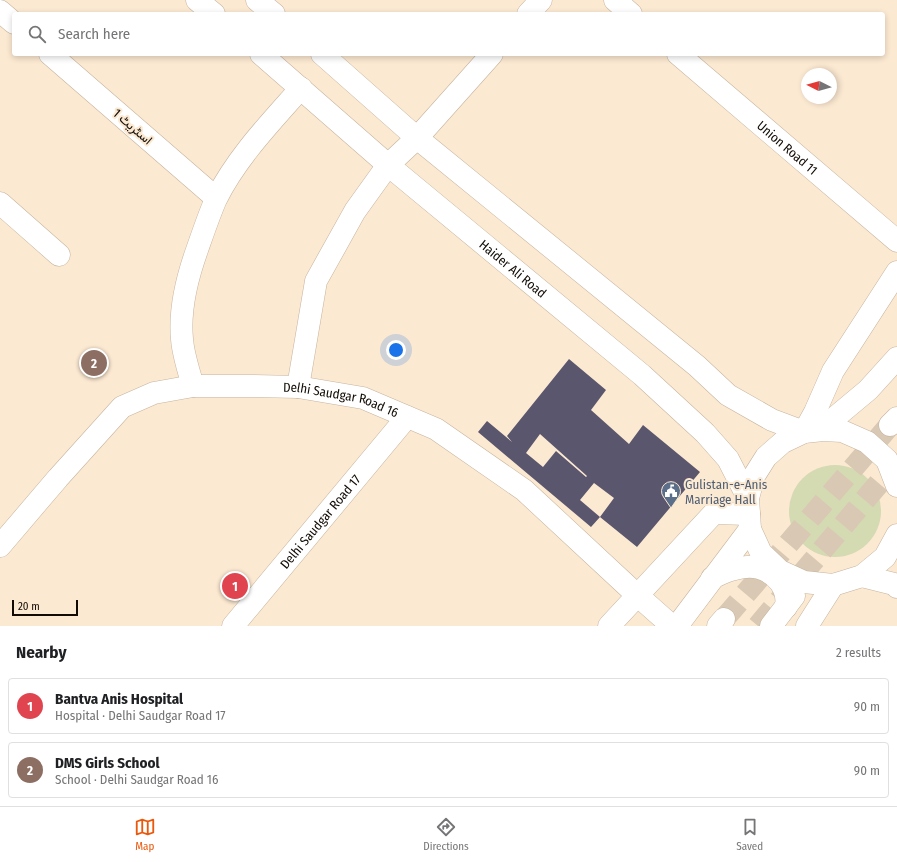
<!DOCTYPE html>
<html lang="en">
<head>
<meta charset="utf-8">
<style>
	body { margin:0; font-family:"Fira Sans Condensed",Vazirmatn,sans-serif; background:#f6f6f6; color:#202124 }
	.compass { position:absolute; left:801px; top:68px; width:36px; height:36px; border-radius:50%; background:#fff; box-shadow:0 2px 6px #0003; rotate:276deg }
	.scale { position:absolute; left:12px; bottom:10px; width:66px; box-sizing:border-box; padding-left:4px; border:2px solid #110b04; border-top:0; font-size:11px; line-height:14px; white-space:nowrap; color:#110b04; -webkit-text-stroke:3px #fce9d2; paint-order:stroke }
	.you { position:absolute; left:396px; top:350px; width:14px; height:14px; margin:-10px; border:3px solid #fff; border-radius:50%; background:#1a73e8; box-shadow:0 0 0 6px #1a73e833 }
	.badge { display:grid; place-items:center; width:26px; height:26px; border-radius:50%; background:#ea580c; color:#fff; font-size:13px; font-weight:700 }
	.pin { position:absolute; translate:-50% -50%; border:2px solid #fff; box-shadow:0 1px 4px #0006 }
	.list { margin:0; padding:0; list-style:none }
	h2 { display:flex; justify-content:space-between; align-items:center; height:52px; margin:0; padding:0 16px; font-size:17px }
	h2 small { font-size:13px; font-weight:400; color:#757577 }
	.list li { display:grid; grid-template-columns:26px 1fr auto; gap:12px; align-items:center; box-sizing:border-box; height:56px; margin:0 8px 8px; padding:0 8px; border:1px solid #e0e0e0; border-radius:4px }
	.list b { display:block; font-size:15px; white-space:nowrap }
	.list p { margin:0; font-size:13px; white-space:nowrap; color:#757577 }
	.list em { font-size:13px; font-style:normal; color:#757577 }
	.icon { flex:none; width:22px; height:22px; fill:none; stroke:currentColor; stroke-width:2; stroke-linecap:round; stroke-linejoin:round }
	.map { position:relative; flex:none; width:897px; height:626px; overflow:hidden }
	.search { position:absolute; background:#fff; box-shadow:0 2px 6px #0003; left:12px; right:12px; top:12px; height:44px; display:flex; align-items:center; gap:10px; box-sizing:border-box; padding:0 14px; border-radius:4px; color:#757577; font-size:15px }
	.sheet { height:180px; background:#fff }
	nav { display:flex; justify-content:space-around; align-items:center; box-sizing:border-box; height:56px; border-top:1px solid #e0e0e0; background:#fff; font-size:11px; color:#757577 }
	nav a { display:grid; justify-items:center; gap:2px }
	nav .on { color:#ea580c }
	.map>svg:first-child { display:block }
	.green { fill:#d4dab2 }
	.building { fill:#5a566d; fill-rule:evenodd }
	.lines { fill:none; stroke-linecap:round; stroke-linejoin:round }
	.primary-tunnel { stroke:#d9c8b3; stroke-width:22; stroke-dasharray:22 11; stroke-linecap:butt }
	.street-casing { stroke:#c6b49e; stroke-width:23 }
	.secondary-casing { stroke:#c6b49e; stroke-width:23 }
	.primary-casing { stroke:#c6b49e; stroke-width:23 }
	.street { stroke:#fff; stroke-width:22 }
	.secondary { stroke:#fff; stroke-width:22 }
	.primary { stroke:#fff; stroke-width:22 }
	.labels { text-anchor:middle; stroke-width:4; stroke-linejoin:round; paint-order:stroke }
	.street-label { font-size:13px; fill:#110b04; stroke:#fce9d2 }
	.service-label { font-size:13px; fill:#4e5e75; stroke:#fce9d2; text-anchor:start }
</style>
</head>
<body>
<div class="map">
<svg width="897" height="626" viewBox="0 0 897 626">
	<rect width="100%" height="100%" fill="#fce9d2"/>
	<circle class="green" cx="835" cy="511" r="46"/>
	<path class="building" d="M 569,359 L 606,390 L 591,410 L 629,444 L 643,425 L 700,472 L 637,547 L 600,517 L 591,527 L 478,432 L 487,421 L 512,442 L 507,436 ZM 540,434 L 587,476 L 586,477 L 556,451 L 543,467 L 526,453 ZM 594,483 L 614,498 L 600,517 L 580,500 Z"/>
	<g class="lines">
		<g class="primary-tunnel">
			<polyline points="724,619 890,425"/>
			<polyline points="758,626 897,462"/>
		</g>
		<defs>
			<g id="street">
				<polyline points="615,0 631,14"/>
				<polyline points="0,11 14,23"/>
				<polyline points="528,14 541,0"/>
				<polyline points="50,54 216,198"/>
				<path id="s1" d="M 678,54 L 897,241"/>
				<polyline points="0,203 59,255"/>
				<path d="M 193,386 C 189,372 183,354 182,339 C 179,308 187,278 197,250 C 203,233 209,215 216,199 C 237,157 271,122 301,88"/>
				<polyline points="298,387 316,281 355,211 388,165 417,138 492,54"/>
				<polyline points="820,430 868,390 897,358"/>
				<polyline points="804,432 815,412 833,371 897,272"/>
				<path id="s2" d="M 0,546 L 58,478 L 122,407 L 154,393 L 193,386 L 254,386 L 298,387 L 363,398 L 436,429 L 524,490 L 637,595 L 672,626"/>
				<path id="s3" d="M 233,626 L 407,417"/>
				<polyline points="609,626 714,513 749,514"/>
				<polyline points="807,626 833,585"/>
			</g>
			<g id="secondary">
				<polyline points="197,0 214,14"/>
				<polyline points="257,0 274,14"/>
				<path id="s4" d="M 261,54 L 388,165 L 642,375 L 705,433 L 728,459 L 748,498"/>
				<polyline points="322,54 417,138 697,366 728,395 772,420 804,432"/>
				<polyline points="862,576 894,584 897,587"/>
			</g>
			<g id="primary">
				<polyline points="890,425 897,418"/>
				<polyline points="897,486 887,460 867,442 842,431 823,430 804,432 783,442 766,457 754,476 748,498 750,529 761,553 780,571 804,582 833,585 862,576 885,557 897,535"/>
				<path d="M 712,578 C 719,575 727,570 735,569 C 742,567 752,566 759,568 C 777,573 789,589 786,607"/>
				<polyline points="677,626 750,529"/>
				<polyline points="718,626 724,619"/>
				<polyline points="771,626 794,596"/>
			</g>
		</defs>
		<use href="#street" class="street-casing"/>
		<use href="#secondary" class="secondary-casing"/>
		<use href="#primary" class="primary-casing"/>
		<use href="#street" class="street"/>
		<use href="#secondary" class="secondary"/>
		<use href="#primary" class="primary"/>
	</g>
	<defs>
		<symbol id="civic-pin" viewBox="-11 -11 22 30"><path d="M0 17L-7.5 6A9.5 9.5 0 1 1 7.5 6Z" fill="#5c6f8a" stroke="#fce9d2"/><path d="M-.6-6.5H3V-4.5H.6V-3L4-1V1h2V6H-6V1h2V-1L-.6-3ZM-1.2 2.5V6h2.4V2.5Z" fill="#fff"/></symbol>
	</defs>
	<g fill-rule="evenodd">
		<use href="#civic-pin" x="660" y="480" width="22" height="30"/>
	</g>
	<g class="labels">
		<g class="street-label">
			<text transform="translate(133 126) rotate(41)" y="5">اسٹریٹ 1</text>
			<text dy="5" stroke="none"><textPath href="#s1" startOffset="144">Union Road 11</textPath></text>
			<text dy="5" stroke="none"><textPath href="#s4" startOffset="331">Haider Ali Road</textPath></text>
			<text dy="5" stroke="none"><textPath href="#s2" startOffset="409">Delhi Saudgar Road 16</textPath></text>
			<text dy="5" stroke="none"><textPath href="#s3" startOffset="136">Delhi Saudgar Road 17</textPath></text>
		</g>
		<g class="service-label">
			<text x="685" y="489">Gulistan-e-Anis<tspan x="685" dy="15">Marriage Hall</tspan></text>
		</g>
	</g>
</svg>
<svg class="compass" viewBox="-18 -18 36 36"><path d="M0-13l5 13h-10z" fill="#e53935"/><path d="M0 13l5-13h-10z" fill="#757577"/></svg>
<div class="scale">20 m</div>
<div class="you"></div>
<div class="pin badge" style="left:235px;top:586px;background:#e0444e">1</div>
<div class="pin badge" style="left:94px;top:363px;background:#8d6e63">2</div>
<div class="search"><svg class="icon" aria-label="search" viewBox="0 0 24 24"><circle cx="10" cy="10" r="6"/><path d="M15 15l6 6"/></svg>Search here</div>
</div>
<section class="sheet">
<h2>Nearby<small>2 results</small></h2>
<ul class="list">
<li><span class="badge" style="background:#e0444e">1</span><div><b>Bantva Anis Hospital</b><p>Hospital · Delhi Saudgar Road 17</p></div><em>90 m</em></li>
<li><span class="badge" style="background:#8d6e63">2</span><div><b>DMS Girls School</b><p>School · Delhi Saudgar Road 16</p></div><em>90 m</em></li>
</ul>
</section>
<nav>
<a class="on"><svg class="icon" aria-label="map" viewBox="0 0 24 24"><path d="M3 6l6-2 6 2 6-2v14l-6 2-6-2-6 2zM9 4v14M15 6v14"/></svg>Map</a>
<a><svg class="icon" aria-label="directions" viewBox="0 0 24 24"><path d="M12 3l9 9-9 9-9-9zM9 14v-3h6M13 9l2 2-2 2"/></svg>Directions</a>
<a><svg class="icon" aria-label="saved" viewBox="0 0 24 24"><path d="M7 4h10v16l-5-4-5 4z"/></svg>Saved</a>
</nav>
</body>
</html>
